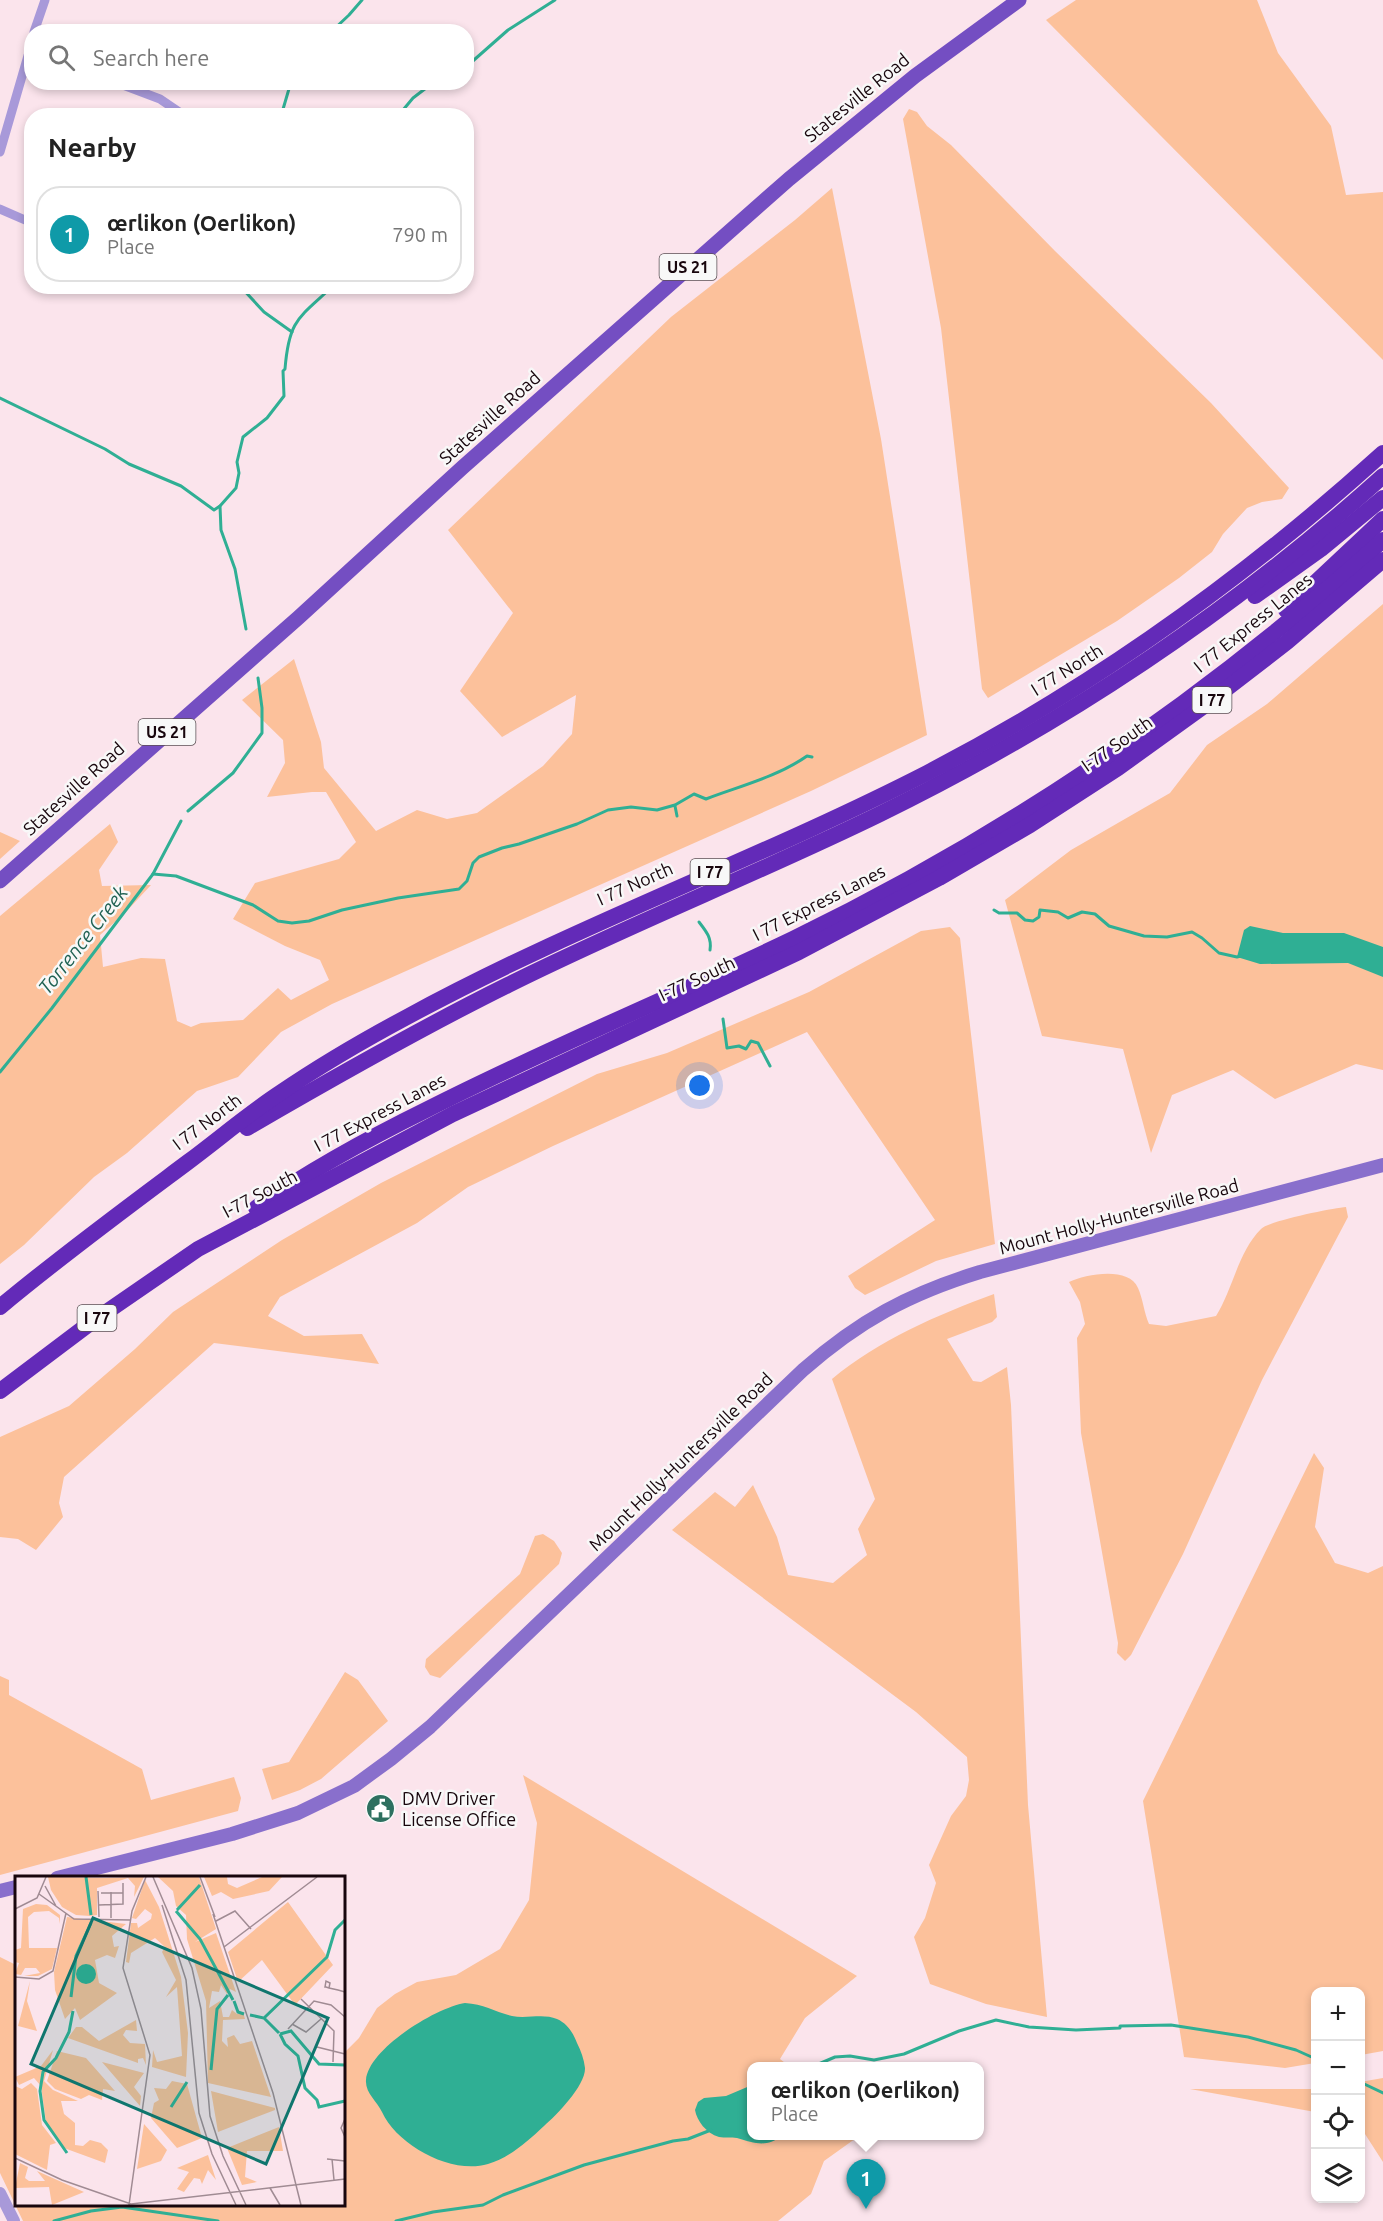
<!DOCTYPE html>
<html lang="en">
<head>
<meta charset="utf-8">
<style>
	body { margin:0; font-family:Ubuntu,sans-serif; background:#f2f2f2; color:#222 }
	.controls { position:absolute; right:18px; bottom:18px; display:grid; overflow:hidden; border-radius:12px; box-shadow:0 3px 9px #0003 }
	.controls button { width:54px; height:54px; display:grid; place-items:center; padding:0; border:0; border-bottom:2px solid #e0e0e0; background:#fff; color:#222; font:30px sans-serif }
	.you { position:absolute; left:700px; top:1086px; width:21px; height:21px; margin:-15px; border:4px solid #fff; border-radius:50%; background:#1a73e8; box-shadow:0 0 0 9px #1a73e833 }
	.badge { display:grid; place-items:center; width:39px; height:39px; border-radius:50%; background:#db2777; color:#fff; font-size:20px; font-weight:700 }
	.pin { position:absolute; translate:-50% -50px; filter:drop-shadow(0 2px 3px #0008) }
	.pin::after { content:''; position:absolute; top:32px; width:21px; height:18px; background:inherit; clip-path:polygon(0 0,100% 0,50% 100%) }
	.popup { position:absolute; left:747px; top:2062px; width:237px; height:78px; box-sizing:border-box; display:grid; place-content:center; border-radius:12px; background:#fff; filter:drop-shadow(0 2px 4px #0005); font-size:20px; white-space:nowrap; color:#767676 }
	.popup b { font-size:22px; color:#222 }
	.popup::after { content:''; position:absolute; left:50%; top:100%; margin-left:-12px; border:12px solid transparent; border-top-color:#fff }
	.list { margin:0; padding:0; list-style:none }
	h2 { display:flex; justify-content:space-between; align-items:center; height:78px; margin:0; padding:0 24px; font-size:26px }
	h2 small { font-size:20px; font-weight:400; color:#767676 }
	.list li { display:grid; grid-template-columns:39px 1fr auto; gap:18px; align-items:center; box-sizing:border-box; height:96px; margin:0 12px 12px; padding:0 12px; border:2px solid #e0e0e0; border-radius:24px }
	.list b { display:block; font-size:22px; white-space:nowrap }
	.list p { margin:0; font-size:20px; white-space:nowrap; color:#767676 }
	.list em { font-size:20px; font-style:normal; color:#767676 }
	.icon { flex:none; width:33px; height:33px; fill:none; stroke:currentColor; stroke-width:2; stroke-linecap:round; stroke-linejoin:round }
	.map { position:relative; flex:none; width:1383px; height:2221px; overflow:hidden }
	.search { position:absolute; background:#fff; box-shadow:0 3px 9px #0003; left:24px; top:24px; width:450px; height:66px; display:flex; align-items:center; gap:15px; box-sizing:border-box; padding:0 21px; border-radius:24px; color:#767676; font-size:22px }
	.panel { position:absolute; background:#fff; box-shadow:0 3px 9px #0003; left:24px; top:108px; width:450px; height:186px; border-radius:24px }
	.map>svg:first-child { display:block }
	.green { fill:#fcc19b }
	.water { fill:#2faf94 }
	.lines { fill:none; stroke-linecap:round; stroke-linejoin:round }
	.stream { stroke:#2faf94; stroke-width:3 }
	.minor { stroke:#a899d9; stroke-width:9 }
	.tertiary { stroke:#a899d9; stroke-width:12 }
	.secondary { stroke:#896fcc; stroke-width:14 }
	.primary { stroke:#744ec2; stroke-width:15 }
	.motorway { stroke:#632ab8; stroke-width:16 }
	.labels { text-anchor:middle; stroke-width:5; stroke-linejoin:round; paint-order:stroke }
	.shield { fill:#f8f8f8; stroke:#5b4f54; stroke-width:1.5 }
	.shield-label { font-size:16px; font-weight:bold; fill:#18060d }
	.street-label { font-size:18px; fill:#18060d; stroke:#f8f8f8 }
	.poi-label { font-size:18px; fill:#18060d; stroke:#f8f8f8; text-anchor:start }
	.water-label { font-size:20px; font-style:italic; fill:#216253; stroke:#f8f8f8 }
	.inset-river { fill:none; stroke:#2faf94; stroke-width:3 }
	.inset-road { fill:none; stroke:#a08b93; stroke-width:1.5 }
	.view { fill:#0f766e; fill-opacity:0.15; stroke:#0f766e; stroke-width:3 }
	.inset-edge { fill:none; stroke:#18060d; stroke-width:3 }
</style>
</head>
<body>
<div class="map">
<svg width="1383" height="2221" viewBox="0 0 1383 2221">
	<rect width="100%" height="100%" fill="#fbe4ec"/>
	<g class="green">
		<polygon points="1076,0 1257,0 1278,53 1331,126 1346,195 1383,192 1383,360 1046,20"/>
		<polygon points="909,109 917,112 927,126 951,145 1055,251 1211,403 1289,488 1282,499 1262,502 1247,508 1223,534 1212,552 1179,578 1117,621 988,698 982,689 941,328 903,119"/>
		<polygon points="832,188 881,439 927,735 811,791 332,1004 281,1032 238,1077 197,1091 127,1153 94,1177 24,1245 0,1264 0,916 110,824 118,842 99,870 102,886 151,885 124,914 100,935 103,967 141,958 165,959 177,1021 191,1027 201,1023 243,1020 278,988 291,1000 329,980 320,960 285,946 233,919 255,883 339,859 356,842 326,792 312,792 267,797 285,763 283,740 242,700 294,659 321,742 324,768 376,831 417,810 447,819 477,813 543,766 572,734 576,695 502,737 460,691 513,613 448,530 671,317 795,220"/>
		<polygon points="1383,604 1383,1070 1356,1064 1275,1099 1233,1070 1172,1095 1151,1153 1123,1049 1042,1036 1005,900 1071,850 1170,793 1207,745 1267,704"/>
		<polygon points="0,832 20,841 0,859"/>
		<polygon points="950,927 960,938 995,1244 936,1261 865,1295 855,1288 848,1276 935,1220 807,1032 553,1146 468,1187 417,1223 280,1297 268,1316 304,1336 362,1334 379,1364 214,1343 64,1477 59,1503 63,1517 36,1550 18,1539 0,1537 0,1437 69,1406 135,1349 173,1312 282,1240 381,1183 597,1074 667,1053 809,992 921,931"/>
		<path d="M 1346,1207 L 1348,1217 L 1262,1380 L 1183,1554 L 1131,1655 L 1125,1661 L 1117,1653 L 1118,1643 L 1081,1433 L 1077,1338 L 1085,1324 L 1080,1302 L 1069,1282 C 1086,1274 1129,1266 1138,1288 C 1143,1299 1144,1313 1149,1324 L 1166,1326 L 1216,1316 C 1233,1289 1238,1252 1261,1229 C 1268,1221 1333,1208 1346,1207 Z"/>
		<path d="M 994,1294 L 997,1317 L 992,1322 L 947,1339 L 973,1381 L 981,1382 L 1007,1367 L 1011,1405 L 1028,1805 L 1047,2017 L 986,2004 L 930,1984 L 914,1937 L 925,1918 L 936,1883 L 929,1865 L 951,1816 L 966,1796 L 969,1780 L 967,1757 L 916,1712 L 672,1530 L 715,1492 L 735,1507 L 753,1485 L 777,1537 L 788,1575 L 833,1583 L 867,1555 L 858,1529 L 875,1499 L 832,1379 C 879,1340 937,1315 994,1294 Z"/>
		<polygon points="1314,1453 1324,1468 1315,1527 1335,1563 1368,1573 1383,1566 1383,2051 1361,2055 1360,1992 1316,1992 1315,2063 1285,2068 1184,2057 1143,1801"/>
		<polygon points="543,1534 554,1541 562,1553 559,1564 440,1678 430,1675 425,1667 426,1659 520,1574 535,1536"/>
		<polygon points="345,1672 358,1680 388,1721 321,1779 300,1790 272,1800 262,1769 289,1762"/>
		<polygon points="0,1676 9,1680 9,1695 142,1769 151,1800 234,1777 241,1798 238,1811 0,1875"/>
		<polygon points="523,1775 857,1976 805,2018 780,2059 789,2066 752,2066 752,2136 859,2136 824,2161 811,2194 778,2221 23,2221 0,2173 0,1957 16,1965 16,2204 344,2204 344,2053 359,2038 377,2008 395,1994 417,1982 456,1975 500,1949 529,1900 537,1823"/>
		<polygon points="1383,2078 1383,2162 1365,2134 1361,2131 1360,2082"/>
		<polygon points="1190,2089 1315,2089 1315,2112"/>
	</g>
	<g class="water">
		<polygon points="1250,926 1283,933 1344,933 1383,947 1383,977 1348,963 1260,964 1237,957 1244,930"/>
		<path d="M 465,2003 C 484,2004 495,2012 512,2016 C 527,2019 543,2013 557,2019 C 568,2024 573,2033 577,2043 C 581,2051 584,2059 585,2068 C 586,2085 556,2116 544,2126 C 528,2141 509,2158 488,2164 C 451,2175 397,2145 382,2112 C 377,2101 365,2093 366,2080 C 368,2049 437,2007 465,2003 Z"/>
		<path d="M 752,2085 L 752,2136 L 781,2136 C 767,2148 754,2143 737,2138 C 731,2137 725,2138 719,2137 C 706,2133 697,2121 695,2110 L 698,2102 L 704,2098 L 726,2096 Z"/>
	</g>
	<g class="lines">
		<g class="stream">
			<polyline points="331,32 349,15 362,0"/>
			<polyline points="466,67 508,30 555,0"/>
			<polyline points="281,116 291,82"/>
			<polyline points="398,116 413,98 430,85 444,82"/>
			<polyline points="240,286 264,312 292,332"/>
			<polyline points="0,398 105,449 129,464 181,486 214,510 220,506"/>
			<path d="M 246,629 L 235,569 L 221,530 L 220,506 L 236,488 L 239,473 L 237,462 L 243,437 L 267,418 L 284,396 L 283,371 L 285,369 C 289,319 299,318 333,286"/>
			<polyline points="675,806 677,816"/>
			<polyline points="188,811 233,773 262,733 262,708 258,678"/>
			<path d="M 153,874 L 176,876 L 253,905 L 278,921 L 292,923 L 309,921 L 342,910 L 398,898 L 459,889 L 467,881 L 473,863 L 479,857 L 502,848 L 519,844 L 577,824 L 608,810 L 631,807 L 657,810 L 675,805 L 694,794 L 706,799 C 740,786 777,777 807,756 L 812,757"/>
			<polyline points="994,910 999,913 1017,913 1025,920 1033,921 1039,917 1040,910 1058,912 1068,918 1082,912 1095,914 1109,926 1144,936 1167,937 1192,932 1202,938 1219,953 1237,957 1241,956"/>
			<path d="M 699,922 C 706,931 712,938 710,950"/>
			<polyline points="723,1019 727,1048 739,1046 746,1049 751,1041 758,1043 770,1066"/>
			<polyline points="0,1072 52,1008 153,874 181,821"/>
			<polyline points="814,2066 835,2057 850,2056 874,2060 904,2054 959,2031 996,2020 1029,2027 1076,2030 1120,2028 1120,2026 1171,2025 1248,2037 1296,2050 1316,2059"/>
			<polyline points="1360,2082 1383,2093"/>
			<polyline points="54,2221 91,2211 122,2207 218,2221"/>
			<polyline points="396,2221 433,2212 483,2205 503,2195 584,2165 673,2141 688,2139 711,2130"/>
		</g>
		<g class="minor">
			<polyline points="34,32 45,0"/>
			<polyline points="115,82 160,99 185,116"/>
			<polyline points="0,152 32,42"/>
			<polyline points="0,209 32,223"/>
		</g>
		<polyline class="tertiary" points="0,2193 14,2221"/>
		<g class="secondary">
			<path d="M 57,1878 L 232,1834 L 298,1813 L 354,1786 L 391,1759 L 430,1727 L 803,1370 C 859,1321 908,1294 980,1272 L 1383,1165"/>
			<polyline points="0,1891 16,1887"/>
		</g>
		<polyline class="primary" points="0,881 298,618 463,467 789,179 915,76 1019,0"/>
		<g class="motorway">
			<polyline points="1255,596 1321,549 1383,498"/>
			<polyline points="1286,610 1383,519"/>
			<path d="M 247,1128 C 333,1078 419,1029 508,985 C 630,924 757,874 880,814 C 1062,725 1232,612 1383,476"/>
			<path d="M 256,1208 C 310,1170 369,1138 428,1109 C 548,1048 672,997 793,939 C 1008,835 1206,699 1383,540"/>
			<path d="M 0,1307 C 61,1256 125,1209 188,1162 C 219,1139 248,1114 280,1093 C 321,1065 364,1040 407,1017 C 576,925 757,860 927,773 C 1093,687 1245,578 1383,453"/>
			<polyline points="0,1391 89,1324 198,1249 453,1114 799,952 939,878 1030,825 1118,768 1204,706 1287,642 1383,560"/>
		</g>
	</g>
	<defs>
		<symbol id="civic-disc" viewBox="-11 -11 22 22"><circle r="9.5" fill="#2e7060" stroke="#f8f8f8"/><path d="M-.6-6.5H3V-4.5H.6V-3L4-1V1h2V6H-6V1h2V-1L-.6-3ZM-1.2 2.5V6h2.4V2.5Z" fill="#fff"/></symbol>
	</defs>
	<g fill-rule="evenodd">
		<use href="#civic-disc" x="364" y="1792" width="33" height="33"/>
	</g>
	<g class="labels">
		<g class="shield">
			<rect x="659.5" y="254" width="57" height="26" rx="4.5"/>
			<rect x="1192.5" y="687" width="39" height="26" rx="4.5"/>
			<rect x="138.5" y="719" width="57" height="26" rx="4.5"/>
			<rect x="690.5" y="859" width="39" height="26" rx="4.5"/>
			<rect x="77.5" y="1305" width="39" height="26" rx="4.5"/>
		</g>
		<g class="shield-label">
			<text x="688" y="273">US 21</text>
			<text x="1212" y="706">I 77</text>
			<text x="167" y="738">US 21</text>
			<text x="710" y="878">I 77</text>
			<text x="97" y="1324">I 77</text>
		</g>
		<g class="street-label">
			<text transform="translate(857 98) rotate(-39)" y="6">Statesville Road</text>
			<text transform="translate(490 418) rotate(-42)" y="6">Statesville Road</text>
			<text transform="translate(1253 623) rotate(-39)" y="6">I 77 Express Lanes</text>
			<text transform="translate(1067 670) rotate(-32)" y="6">I 77 North</text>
			<text transform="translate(1117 744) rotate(-35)" y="6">I-77 South</text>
			<text transform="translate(74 789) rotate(-42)" y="6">Statesville Road</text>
			<text transform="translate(635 884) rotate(-24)" y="6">I 77 North</text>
			<text transform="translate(819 903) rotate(-27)" y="6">I 77 Express Lanes</text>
			<text transform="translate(697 979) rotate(-25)" y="6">I-77 South</text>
			<text transform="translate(380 1113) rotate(-28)" y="6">I 77 Express Lanes</text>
			<text transform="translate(207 1122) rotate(-37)" y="6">I 77 North</text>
			<text transform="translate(260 1194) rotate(-28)" y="6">I-77 South</text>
			<text transform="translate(1119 1217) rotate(-15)" y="6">Mount Holly-Huntersville Road</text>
			<text transform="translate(681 1462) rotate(-44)" y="6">Mount Holly-Huntersville Road</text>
		</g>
		<g class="poi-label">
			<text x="402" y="1805">DMV Driver<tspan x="402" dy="21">License Office</tspan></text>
		</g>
		<g class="water-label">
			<text transform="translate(83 940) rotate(-52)" y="7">Torrence Creek</text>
		</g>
	</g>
	<g transform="translate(15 1876)">
		<rect width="330" height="330" fill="#fbe4ec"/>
		<path d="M 33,1 L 91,2 L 129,1 L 119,21 L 120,10 L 113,2 L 82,12 L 82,39 L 75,40 L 61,39 L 47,31 L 36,14 ZM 143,1 L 184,1 L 201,53 L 180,66 L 201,57 L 221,116 L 215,113 L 212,118 L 206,109 L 204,116 L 197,115 L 194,132 L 205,125 L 208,141 L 214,141 L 217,134 L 222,138 L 228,136 L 230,143 L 208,144 L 207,165 L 213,171 L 212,162 L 219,159 L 225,168 L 237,165 L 256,221 L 193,207 L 191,125 L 172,63 L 171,39 L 161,30 L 158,15 ZM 189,1 L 212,1 L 213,8 L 222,12 L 247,1 L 267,1 L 254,15 L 218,23 L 206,16 L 197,20 ZM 130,4 L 144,31 L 166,101 L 173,157 L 171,201 L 137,191 L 138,174 L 142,186 L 167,180 L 162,111 L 151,121 L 161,104 L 147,76 L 150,71 L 140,62 L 116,77 L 114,87 L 111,86 L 116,47 L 122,47 L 123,52 L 136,43 L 137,38 L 130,33 L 121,43 L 117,42 ZM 273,26 L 318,89 L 280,129 L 247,84 L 223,106 L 213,76 ZM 21,28 L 32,29 L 45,39 L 45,48 L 44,42 L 34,35 L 19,36 L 13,41 L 14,72 L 42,72 L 37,93 L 23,100 L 9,100 L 25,97 L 21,92 L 10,92 L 6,99 L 0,98 L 4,87 L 0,86 L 0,74 L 6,72 L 8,33 ZM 52,41 L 111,48 L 97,60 L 99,71 L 104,70 L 100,82 L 92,79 L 80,84 L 84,107 L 102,117 L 65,144 L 60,132 L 50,143 L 40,114 L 39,96 ZM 15,105 L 12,125 L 22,155 L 3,150 ZM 121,144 L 122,155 L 111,154 L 108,159 L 115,167 L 130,168 L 131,189 L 128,182 L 123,183 L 123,187 L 53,162 L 61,151 L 67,151 L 84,165 ZM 38,174 L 29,205 L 38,214 L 63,225 L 46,225 L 49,238 L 60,247 L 60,269 L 68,270 L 75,264 L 86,267 L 93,274 L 90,287 L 49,272 L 31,246 L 26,210 L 19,202 L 4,209 L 0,201 L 26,190 ZM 42,175 L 71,182 L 100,215 L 88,213 L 87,224 L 74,219 L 66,223 L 40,213 L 32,205 ZM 87,186 L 129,197 L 119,211 L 126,220 L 125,230 ZM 157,205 L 172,208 L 187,262 L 162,272 L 136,242 L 139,227 L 144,224 L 139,212 L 151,213 ZM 16,207 L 22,213 L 27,249 L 41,267 L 35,269 L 32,294 L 0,278 L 0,210 L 7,213 ZM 196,215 L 260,232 L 260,234 L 203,256 ZM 129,248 L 152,274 L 146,285 L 122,293 ZM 264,251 L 268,275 L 232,275 L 230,301 L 242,306 L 227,309 L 212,272 ZM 193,279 L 201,304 L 193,294 L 187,308 L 185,303 L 179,302 L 169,316 L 162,313 L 174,296 L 162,292 ZM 5,287 L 13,291 L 10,302 L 14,305 L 30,305 L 22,295 L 69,316 L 37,329 L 34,311 L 0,312 Z" fill="#fcc19b"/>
		<path d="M61 98a10 10 0 1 1 20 0a10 10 0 1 1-20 0Z" fill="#2faf94"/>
		<path class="inset-river" d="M 71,1 L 76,39M 162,34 L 185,9M 161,35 L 185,63 L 218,124M 56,121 L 61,80 L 76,47M 219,125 L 223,136 L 229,138M 235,139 L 249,142 L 264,157M 249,142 L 312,81 L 320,54 L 330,44M 265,158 L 270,168 L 283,180 L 290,212 L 302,224 L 304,231 L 330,225M 265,158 L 276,155 L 304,188 L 330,189M 196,194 L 202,133 L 213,119M 156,231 L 172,206M 52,277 L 29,244 L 25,215 L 28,196 L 41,182 L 54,156 L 58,135"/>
		<path class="inset-road" d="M 138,1 L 177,92 L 186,133 L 195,240 L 208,280 L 231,329M 185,1 L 200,41M 30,10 L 41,30M 83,15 L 84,41M 96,16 L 96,42M 106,17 L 86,17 L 108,17M 24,18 L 59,43 L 115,44M 84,29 L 108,28 L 108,7M 147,29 L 171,104 L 184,237 L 197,278 L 221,329M 0,33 L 22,22 L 31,1M 198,38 L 258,217 L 286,329M 201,45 L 220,35 L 236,53M 209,71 L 302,1M 0,101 L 24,103 L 38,95 L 51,37M 314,112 L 315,107 L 311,105 L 310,111 L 311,111 L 314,112 L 323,114 L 330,116M 286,123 L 319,155 L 318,186M 277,148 L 291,156 L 306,143M 273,153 L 299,125 L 316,129 L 330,141M 302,171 L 330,178M 330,243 L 326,252 L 330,261M 0,282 L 47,304 L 116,328 L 330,303M 312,283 L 330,285M 317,283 L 319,304M 255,312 L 265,329M 114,329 L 135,179 L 108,92 L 117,35 L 131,1"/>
		<path class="view" d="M 78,42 L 313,142 L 251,288 L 16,188 Z"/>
		<rect width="330" height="330" class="inset-edge"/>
	</g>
</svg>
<div class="controls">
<button>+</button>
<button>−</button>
<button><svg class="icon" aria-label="locate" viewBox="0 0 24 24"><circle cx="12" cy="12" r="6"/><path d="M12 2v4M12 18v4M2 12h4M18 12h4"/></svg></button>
<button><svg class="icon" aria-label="layers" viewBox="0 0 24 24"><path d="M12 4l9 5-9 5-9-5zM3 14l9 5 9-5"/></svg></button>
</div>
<div class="you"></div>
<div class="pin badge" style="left:866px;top:2209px;background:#0f9aa8">1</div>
<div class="popup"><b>œrlikon (Oerlikon)</b>Place</div>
<div class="search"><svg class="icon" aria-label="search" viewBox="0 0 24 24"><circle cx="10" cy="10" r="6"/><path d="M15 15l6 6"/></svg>Search here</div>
<section class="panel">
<h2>Nearby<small></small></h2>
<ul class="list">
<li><span class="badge" style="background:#0f9aa8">1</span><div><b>œrlikon (Oerlikon)</b><p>Place</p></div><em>790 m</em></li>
</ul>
</section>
</div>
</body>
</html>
